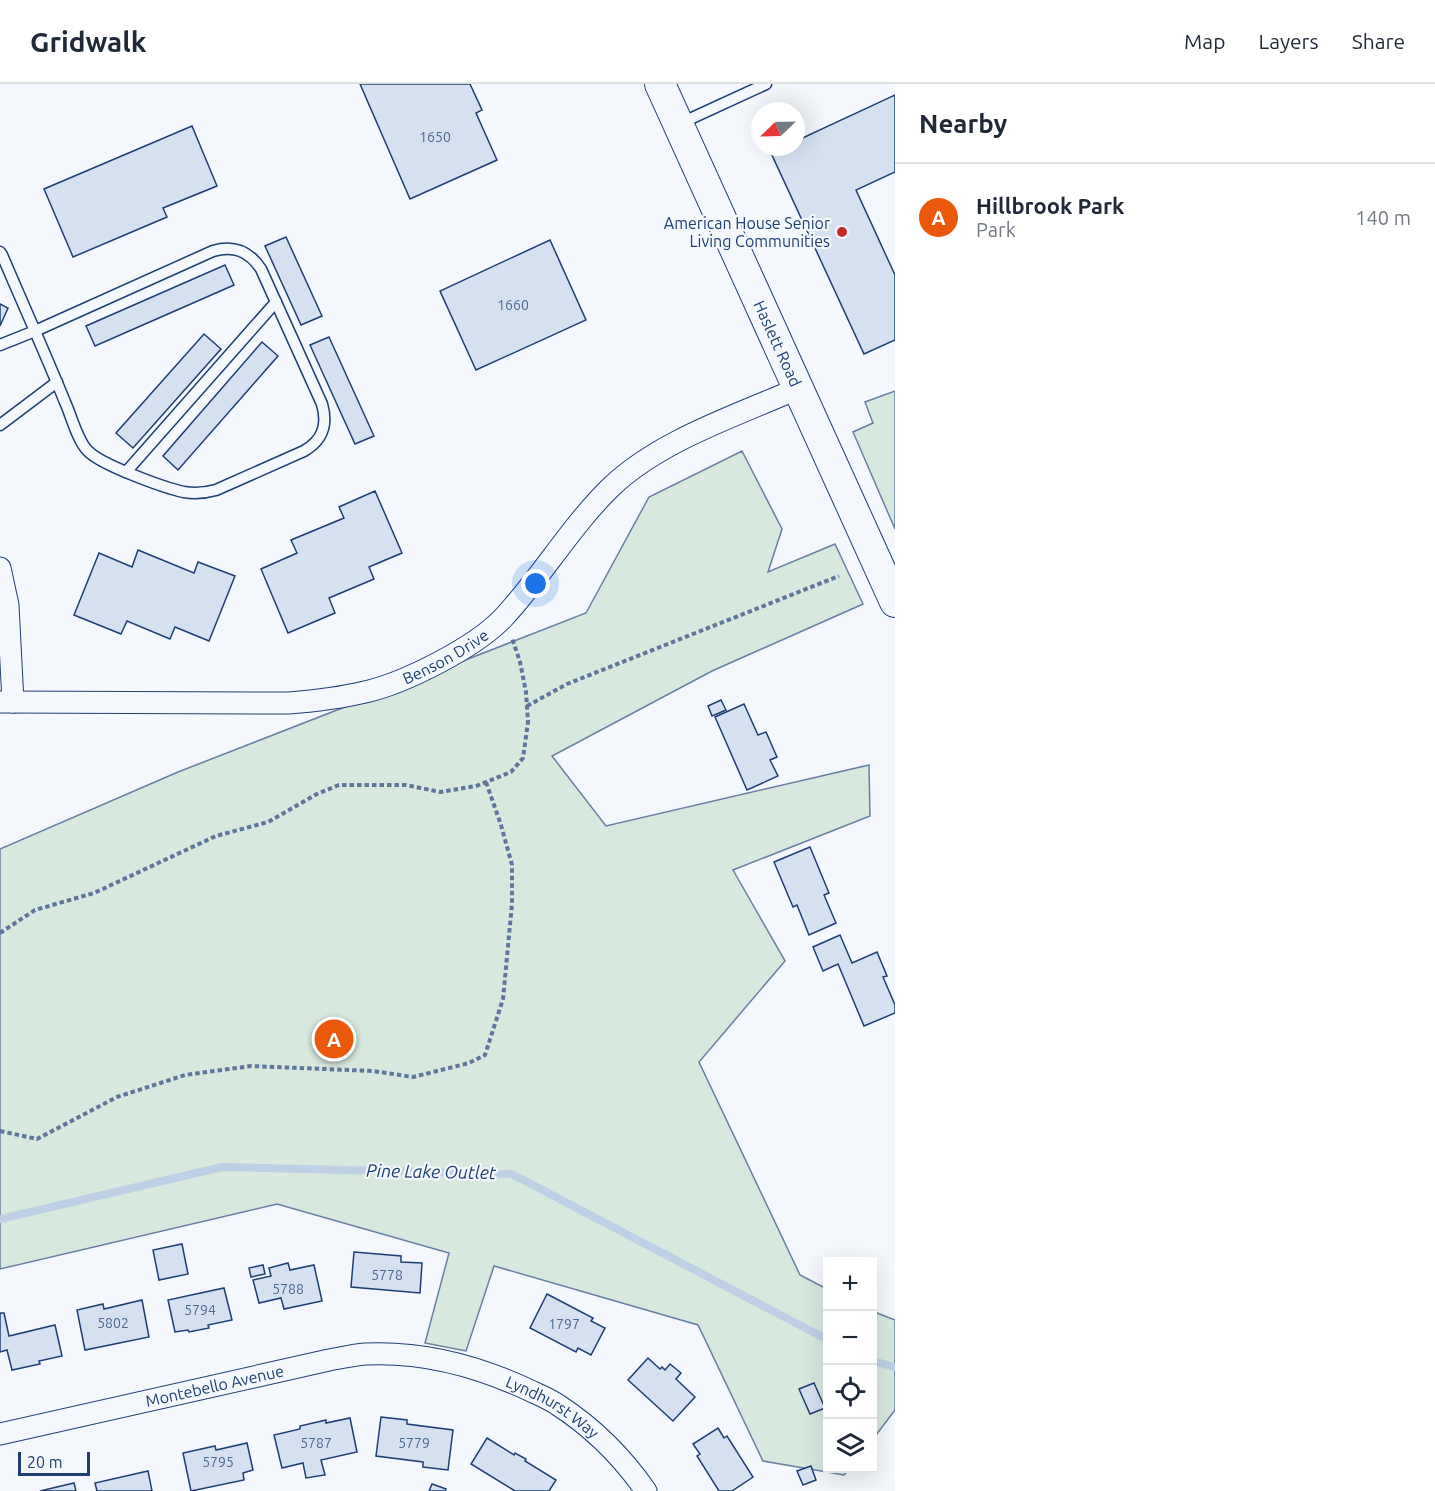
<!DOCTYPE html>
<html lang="en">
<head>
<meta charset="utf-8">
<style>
	body { margin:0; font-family:Ubuntu,sans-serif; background:#f6f6f7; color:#1f2937 }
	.controls { position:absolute; right:18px; bottom:18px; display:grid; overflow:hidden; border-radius:0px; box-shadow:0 6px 24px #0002 }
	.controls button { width:54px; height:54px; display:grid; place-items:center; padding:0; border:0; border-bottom:2px solid #e0e1e3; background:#fff; color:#1f2937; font:30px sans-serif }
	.compass { position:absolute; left:751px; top:18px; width:54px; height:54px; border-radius:50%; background:#fff; box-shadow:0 6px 24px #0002; rotate:247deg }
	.scale { position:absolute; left:18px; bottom:15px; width:72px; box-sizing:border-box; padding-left:6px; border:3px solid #1d3f73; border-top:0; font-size:16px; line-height:21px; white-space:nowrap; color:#1d3f73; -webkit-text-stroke:4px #f4f7fb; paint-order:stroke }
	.you { position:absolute; left:536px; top:500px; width:21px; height:21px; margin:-15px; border:4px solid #fff; border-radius:50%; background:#1a73e8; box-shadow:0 0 0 9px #1a73e833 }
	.badge { display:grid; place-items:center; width:39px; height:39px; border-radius:50%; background:#ea580c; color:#fff; font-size:20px; font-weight:700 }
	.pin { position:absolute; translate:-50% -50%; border:3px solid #fff; box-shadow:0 2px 6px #0006 }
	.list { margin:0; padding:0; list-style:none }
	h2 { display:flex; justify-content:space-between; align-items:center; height:78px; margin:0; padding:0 24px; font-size:26px }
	h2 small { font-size:20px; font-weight:400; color:#747a83 }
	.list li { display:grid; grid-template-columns:39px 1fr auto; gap:18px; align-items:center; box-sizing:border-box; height:108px; padding:0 24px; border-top:2px solid #e0e1e3 }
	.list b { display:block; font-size:22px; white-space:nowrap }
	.list p { margin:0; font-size:20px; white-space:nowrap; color:#747a83 }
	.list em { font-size:20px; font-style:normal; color:#747a83 }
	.icon { flex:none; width:33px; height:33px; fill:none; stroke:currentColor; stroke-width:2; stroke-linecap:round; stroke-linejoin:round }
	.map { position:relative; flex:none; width:895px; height:1407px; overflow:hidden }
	header { display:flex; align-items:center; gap:36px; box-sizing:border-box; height:84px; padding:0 30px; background:#fff; border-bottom:2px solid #e0e1e3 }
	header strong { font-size:28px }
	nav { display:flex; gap:33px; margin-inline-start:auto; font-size:21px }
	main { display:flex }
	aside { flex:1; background:#fff }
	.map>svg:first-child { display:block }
	.green { fill:#d7e8df; stroke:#687fa3; stroke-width:1.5 }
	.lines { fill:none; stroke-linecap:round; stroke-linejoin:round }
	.stream { stroke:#bed0e5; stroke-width:8 }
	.building { fill:#d5e0f0; stroke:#1d3f73; stroke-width:1.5 }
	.lane-casing { stroke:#1d3f73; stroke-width:13 }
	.street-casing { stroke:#1d3f73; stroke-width:23 }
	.secondary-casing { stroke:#1d3f73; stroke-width:32 }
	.path { stroke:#5e769c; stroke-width:4; stroke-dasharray:4.5 3; stroke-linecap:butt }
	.lane { stroke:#f4f7fb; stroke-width:10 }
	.street { stroke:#f4f7fb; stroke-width:21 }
	.secondary { stroke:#f4f7fb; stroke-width:30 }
	.poi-dot { fill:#c62828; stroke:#f4f7fb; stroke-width:2 }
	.labels { text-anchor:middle; stroke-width:4.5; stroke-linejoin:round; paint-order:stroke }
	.number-label { font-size:14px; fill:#4b6792 }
	.poi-label { font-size:16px; fill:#1d3f73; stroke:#f4f7fb; text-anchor:end }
	.street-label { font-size:16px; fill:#1d3f73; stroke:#f4f7fb }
	.water-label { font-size:18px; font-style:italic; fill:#1d3f73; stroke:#f4f7fb }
</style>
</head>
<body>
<header>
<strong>Gridwalk</strong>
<nav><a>Map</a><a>Layers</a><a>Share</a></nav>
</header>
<main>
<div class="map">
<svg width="895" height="1407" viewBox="0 0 895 1407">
	<rect width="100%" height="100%" fill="#f4f7fb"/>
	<g class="green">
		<polygon points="895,307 895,445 853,348 873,339 865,318"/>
		<polygon points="742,367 782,445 768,488 835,460 863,520 712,587 552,672 606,742 869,681 870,732 733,786 785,877 699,978 800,1191 827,1205 828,1384 849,1385 844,1391 763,1377 698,1241 494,1182 466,1267 425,1259 449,1169 277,1120 0,1185 0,765 178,688 586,529 649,413"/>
		<polygon points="872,1227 895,1236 895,1326 873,1355"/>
	</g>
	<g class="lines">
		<g class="stream">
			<polyline points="0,1135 222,1083 512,1090 828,1256"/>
			<polyline points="872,1277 895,1283"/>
		</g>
	</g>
	<g class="building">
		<polygon points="360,0 470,0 482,26 476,29 497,76 410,115"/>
		<polygon points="895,11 895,88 856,106 895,191 895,256 864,270 771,69 784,63 796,63 796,57"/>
		<polygon points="192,42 217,102 163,124 167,133 73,173 44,105"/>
		<polygon points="286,153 322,232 301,241 265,162"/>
		<polygon points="550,156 586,236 476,286 440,207"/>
		<polygon points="225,181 234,201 95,262 86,242"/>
		<polygon points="0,220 8,224 0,242"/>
		<polygon points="204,250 221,265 133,364 116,349"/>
		<polygon points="329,253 374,352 355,360 310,261"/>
		<polygon points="262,258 278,272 178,386 163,372"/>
		<polygon points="375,407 402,469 369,483 374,495 329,514 335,529 288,549 261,485 297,469 291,456 344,434 339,423"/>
		<polygon points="138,466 194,489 198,478 235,492 209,557 175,543 170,555 127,537 121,550 74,531 99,469 132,483"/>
		<polygon points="721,616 726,626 712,632 708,622"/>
		<polygon points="744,620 758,651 766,648 777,673 770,676 778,692 747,706 715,633"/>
		<polygon points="810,763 829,809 824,811 836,839 809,851 797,821 793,823 774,778"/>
		<polygon points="840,851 852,879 877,868 887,892 883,893 895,921 895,929 864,942 838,880 823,887 813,863"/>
		<polygon points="182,1160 188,1190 159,1196 153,1166"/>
		<polygon points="354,1168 401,1172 401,1178 422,1179 420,1209 351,1203"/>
		<polygon points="288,1179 290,1186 314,1181 322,1217 284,1225 281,1214 259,1219 253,1196 271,1192 269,1184"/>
		<polygon points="263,1181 265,1190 251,1193 249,1184"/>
		<polygon points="224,1204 232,1236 208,1241 209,1244 189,1248 188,1246 175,1248 168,1216"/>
		<polygon points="547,1210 593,1234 591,1237 605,1244 591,1271 578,1264 576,1268 530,1244"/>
		<polygon points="142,1216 149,1253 85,1266 77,1226 103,1220 104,1225"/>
		<polygon points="0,1229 4,1229 9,1252 55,1241 62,1272 39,1277 40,1280 12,1286 7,1266 0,1268"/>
		<polygon points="648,1274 660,1285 662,1283 665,1286 670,1280 681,1289 676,1295 695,1313 673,1337 628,1296"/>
		<polygon points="814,1299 825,1324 810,1330 799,1305"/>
		<polygon points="381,1333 407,1336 407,1340 453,1346 448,1386 423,1383 423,1378 376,1372"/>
		<polygon points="350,1334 357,1368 321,1376 325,1391 306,1394 303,1379 282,1384 274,1351 300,1345 300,1342 326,1336 326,1339"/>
		<polygon points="718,1344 724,1354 727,1352 753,1393 732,1407 719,1407 697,1372 700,1370 693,1360"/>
		<polygon points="487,1354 514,1371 515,1369 526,1375 525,1377 556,1396 549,1407 515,1407 471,1380"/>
		<polygon points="247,1359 253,1386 243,1389 244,1396 191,1407 183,1369 215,1362 216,1366"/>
		<polygon points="811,1382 816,1396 803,1401 797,1387"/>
		<polygon points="148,1387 152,1407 97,1407 95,1399"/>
		<polygon points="74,1399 76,1407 40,1407"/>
		<polygon points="432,1400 446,1405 445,1407 429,1407"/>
	</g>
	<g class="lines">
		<defs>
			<g id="lane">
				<polyline points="679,40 766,0"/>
				<path d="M 0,168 L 2,171 C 23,220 45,269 65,318 C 71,331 78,358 88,367 C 101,381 165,404 184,408 C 195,410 205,409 216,406 L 304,367 C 323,356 328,341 322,320 L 261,185 C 249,167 234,161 213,167 L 35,247 L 0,261"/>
				<polyline points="0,341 57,298"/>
				<polyline points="126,388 276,218"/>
			</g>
			<g id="street">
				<polyline points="0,484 8,521 13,618"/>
				<path id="s1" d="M 0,618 L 289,619 C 314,617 340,614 365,608 C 405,599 476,563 504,533 C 542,492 571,442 611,403 C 660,356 738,331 799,304"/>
				<path id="s2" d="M 0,1350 L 329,1276 C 341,1274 353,1271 365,1270 C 424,1267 481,1283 533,1308 C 542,1312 551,1316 558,1321 C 592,1343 623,1374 646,1407"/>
			</g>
			<g id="secondary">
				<path id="s3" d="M 660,0 L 895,518"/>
			</g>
		</defs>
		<use href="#lane" class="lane-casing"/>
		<use href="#street" class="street-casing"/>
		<use href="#secondary" class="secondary-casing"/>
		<g class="path">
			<polyline points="527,622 567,600 839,492"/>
			<polyline points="0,849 35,826 94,809 216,752 268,738 317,710 339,701 406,701 440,708 476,702 511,688 523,674 528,638 526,608 520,578 512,554"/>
			<polyline points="0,1047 37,1055 117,1013 185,991 251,982 373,987 413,993 469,979 485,971 503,915 512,820 512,781 501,741 486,698"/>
		</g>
		<use href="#lane" class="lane"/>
		<use href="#street" class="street"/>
		<use href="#secondary" class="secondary"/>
	</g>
	<circle class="poi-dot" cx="842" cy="148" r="6"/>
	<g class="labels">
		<g class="number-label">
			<text x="435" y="58">1650</text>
			<text x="513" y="226">1660</text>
			<text x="387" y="1196">5778</text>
			<text x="288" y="1210">5788</text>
			<text x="200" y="1231">5794</text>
			<text x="113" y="1244">5802</text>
			<text x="564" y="1245">1797</text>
			<text x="316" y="1364">5787</text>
			<text x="414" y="1364">5779</text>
			<text x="218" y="1383">5795</text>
		</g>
		<g class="poi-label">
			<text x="830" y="145">American House Senior<tspan x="830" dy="18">Living Communities</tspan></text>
		</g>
		<g class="street-label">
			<text dy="6" stroke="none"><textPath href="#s3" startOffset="285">Haslett Road</textPath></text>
			<text dy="6" stroke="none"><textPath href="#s1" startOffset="454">Benson Drive</textPath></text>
			<text dy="6" stroke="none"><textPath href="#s2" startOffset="220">Montebello Avenue</textPath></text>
			<text dy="6" stroke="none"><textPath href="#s2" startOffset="572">Lyndhurst Way</textPath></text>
		</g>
		<g class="water-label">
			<text transform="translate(431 1088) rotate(1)" y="6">Pine Lake Outlet</text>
		</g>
	</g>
</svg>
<div class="controls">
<button>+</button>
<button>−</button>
<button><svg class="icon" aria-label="locate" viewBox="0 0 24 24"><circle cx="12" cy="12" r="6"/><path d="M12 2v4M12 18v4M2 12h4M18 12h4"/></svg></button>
<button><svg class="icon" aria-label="layers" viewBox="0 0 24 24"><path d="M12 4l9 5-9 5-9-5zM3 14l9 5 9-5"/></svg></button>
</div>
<svg class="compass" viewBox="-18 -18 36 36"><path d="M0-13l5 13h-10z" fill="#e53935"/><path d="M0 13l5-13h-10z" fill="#747a83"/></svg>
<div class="scale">20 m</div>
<div class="you"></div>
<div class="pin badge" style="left:334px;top:955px">A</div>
</div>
<aside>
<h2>Nearby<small></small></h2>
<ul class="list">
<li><span class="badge">A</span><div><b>Hillbrook Park</b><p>Park</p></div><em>140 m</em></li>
</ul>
</aside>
</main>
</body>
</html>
